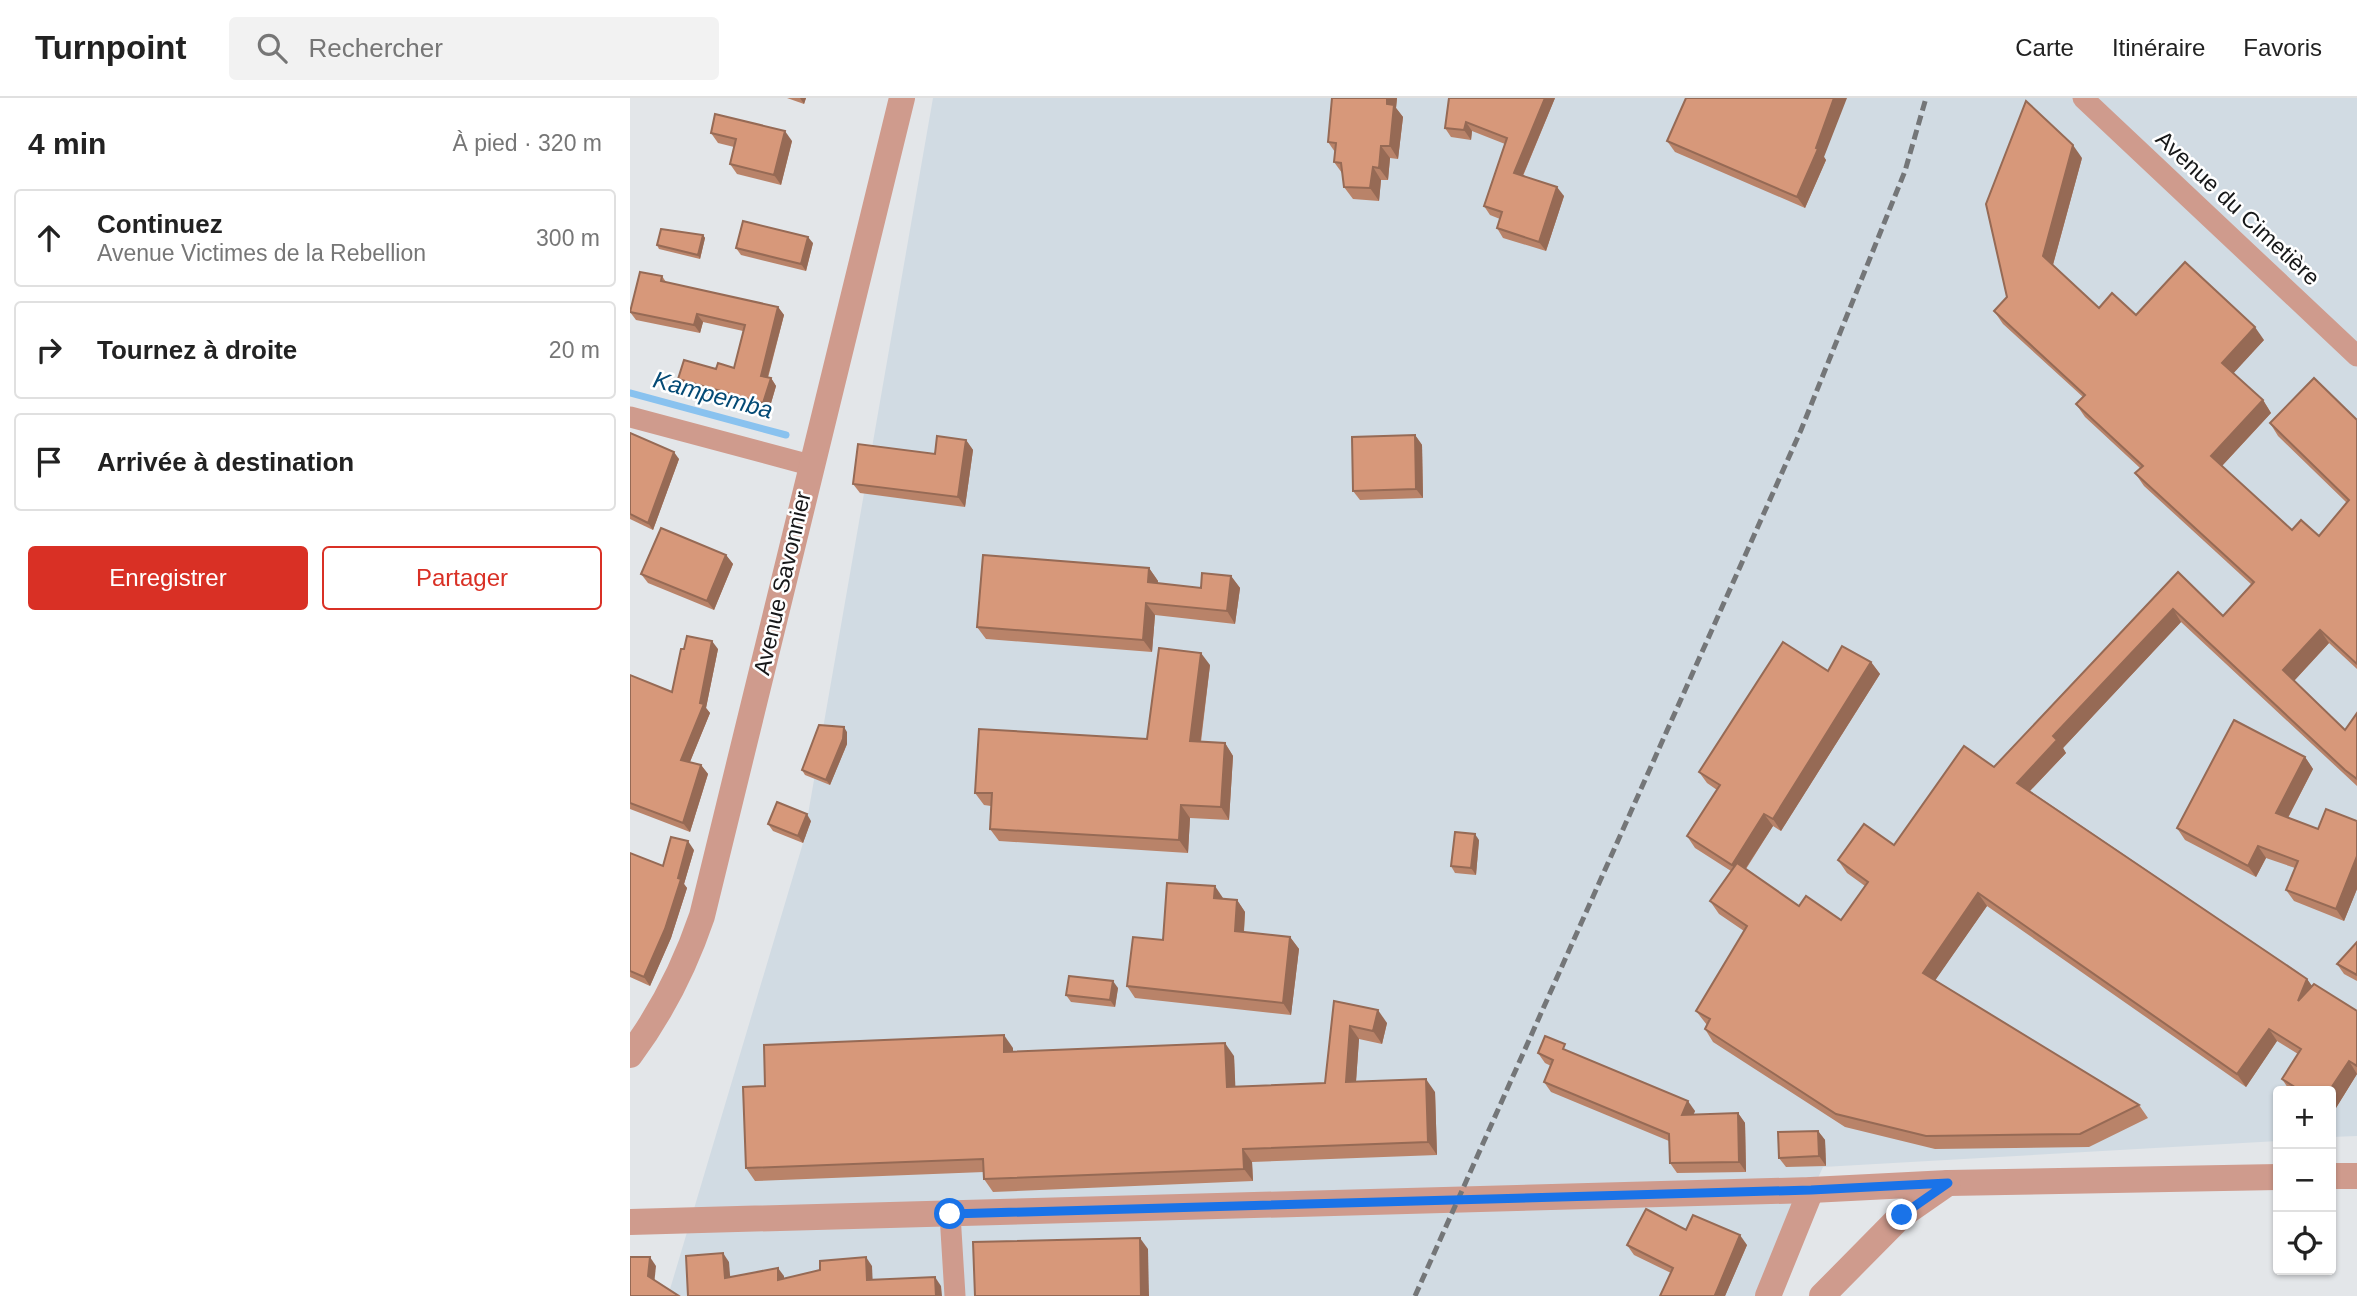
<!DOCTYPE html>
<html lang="fr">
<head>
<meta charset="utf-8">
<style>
	body { margin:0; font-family:Arial,sans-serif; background:#f2f2f2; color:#222 }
	.controls { position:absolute; right:21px; bottom:21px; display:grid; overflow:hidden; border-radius:7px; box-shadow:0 2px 5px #0004 }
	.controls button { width:63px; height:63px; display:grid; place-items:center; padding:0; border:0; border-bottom:2px solid #e0e0e0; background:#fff; color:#222; font:35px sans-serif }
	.stop { position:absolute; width:21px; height:21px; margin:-16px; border:5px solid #1a73e8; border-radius:50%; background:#fff }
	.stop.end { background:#1a73e8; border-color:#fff; box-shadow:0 2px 7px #0008 }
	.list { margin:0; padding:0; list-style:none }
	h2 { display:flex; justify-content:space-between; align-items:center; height:91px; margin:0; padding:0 28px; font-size:30px }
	h2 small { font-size:23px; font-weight:400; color:#767676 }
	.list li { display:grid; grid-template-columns:46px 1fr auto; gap:21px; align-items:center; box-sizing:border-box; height:98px; margin:0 14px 14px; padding:0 14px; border:2px solid #e0e0e0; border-radius:7px }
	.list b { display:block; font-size:26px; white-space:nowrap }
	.list p { margin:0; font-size:23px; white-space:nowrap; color:#767676 }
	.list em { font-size:23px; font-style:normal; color:#767676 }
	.actions { display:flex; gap:14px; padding:21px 28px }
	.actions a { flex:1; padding:16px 0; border:2px solid #d93025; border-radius:7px; text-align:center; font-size:24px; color:#d93025 }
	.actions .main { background:#d93025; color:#fff }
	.icon { flex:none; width:38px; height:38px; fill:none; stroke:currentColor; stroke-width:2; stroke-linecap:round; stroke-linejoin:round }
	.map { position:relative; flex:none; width:1727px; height:1198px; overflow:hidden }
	header { display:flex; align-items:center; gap:42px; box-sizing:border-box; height:98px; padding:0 35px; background:#fff; border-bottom:2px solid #e0e0e0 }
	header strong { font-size:33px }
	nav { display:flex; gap:38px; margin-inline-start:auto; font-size:24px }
	.search { width:490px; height:63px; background:#f2f2f2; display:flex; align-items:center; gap:18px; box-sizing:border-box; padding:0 24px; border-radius:7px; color:#767676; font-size:26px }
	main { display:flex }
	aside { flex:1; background:#fff }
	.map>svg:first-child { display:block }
	.built { fill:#d1dbe3 }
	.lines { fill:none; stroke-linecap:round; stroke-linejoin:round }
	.stream { stroke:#89c2ef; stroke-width:7 }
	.minor { stroke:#cf9b8d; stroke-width:21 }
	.tertiary { stroke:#cf9b8d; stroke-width:26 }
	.rail { stroke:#747678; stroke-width:5; stroke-dasharray:10 5; stroke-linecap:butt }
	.wall { fill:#b98369 }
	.shaded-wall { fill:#966a55 }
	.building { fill:#d7987a; stroke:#966a55; stroke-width:2 }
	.route { stroke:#1a73e8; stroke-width:9 }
	.labels { text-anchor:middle; stroke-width:5; stroke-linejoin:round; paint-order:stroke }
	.street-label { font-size:23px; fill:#171819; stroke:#fff }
	.water-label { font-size:24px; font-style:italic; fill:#044a75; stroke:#fff }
</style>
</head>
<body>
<header>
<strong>Turnpoint</strong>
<div class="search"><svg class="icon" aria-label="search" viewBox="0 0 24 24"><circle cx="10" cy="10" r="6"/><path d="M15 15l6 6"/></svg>Rechercher</div>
<nav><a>Carte</a><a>Itinéraire</a><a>Favoris</a></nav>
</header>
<main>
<aside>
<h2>4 min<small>À pied · 320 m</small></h2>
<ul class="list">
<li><svg class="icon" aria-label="ahead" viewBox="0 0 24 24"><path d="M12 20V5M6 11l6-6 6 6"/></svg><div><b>Continuez</b><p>Avenue Victimes de la Rebellion</p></div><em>300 m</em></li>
<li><svg class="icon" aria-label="right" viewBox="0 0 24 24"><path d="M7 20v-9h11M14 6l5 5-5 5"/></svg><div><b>Tournez à droite</b></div><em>20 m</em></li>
<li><svg class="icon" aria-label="arrive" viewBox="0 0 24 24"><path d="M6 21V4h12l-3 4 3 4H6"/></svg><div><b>Arrivée à destination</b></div></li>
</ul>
<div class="actions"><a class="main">Enregistrer</a><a>Partager</a></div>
</aside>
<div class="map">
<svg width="1727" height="1198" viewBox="0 0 1727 1198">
	<rect width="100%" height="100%" fill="#e3e6e9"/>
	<polygon class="built" points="303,0 1727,0 1727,1038 1701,1039 1701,993 1648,993 1648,1043 1193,1069 1134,1198 38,1198 173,745"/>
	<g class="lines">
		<polyline class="stream" points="0,295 156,337"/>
		<g class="minor">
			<polyline points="1453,0 1727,258"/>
			<polyline points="0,319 180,367"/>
			<polyline points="320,1116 325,1198"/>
		</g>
		<g class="tertiary">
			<path d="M 0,957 C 32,914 55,868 72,818 L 272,0"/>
			<polyline points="1701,1078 1727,1078"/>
			<polyline points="0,1124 1181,1092 1318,1085 1648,1079"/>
			<polyline points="1138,1198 1181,1092"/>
			<polyline points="1192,1198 1272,1117 1318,1085"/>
		</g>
		<polyline class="rail" points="785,1198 1171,332 1275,73 1296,0"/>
	</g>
	<g class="wall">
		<polygon points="157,0 176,0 174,6"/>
		<polygon points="702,0 767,0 766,10 773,19 768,61 760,60 758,82 751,82 749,103 723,101 714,89 712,75 704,64 705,54 698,44"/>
		<polygon points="925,0 893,78 934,98 916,153 873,140 867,130 870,121 860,117 854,108 875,46 842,33 841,42 821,39 815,30"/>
		<polygon points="81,35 162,43 151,87 107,76 100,66 104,49 88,45"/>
		<polygon points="1037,43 1194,59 1196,62 1175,110 1045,54"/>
		<polygon points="1452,60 1423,167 1469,210 1634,242 1603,275 1633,302 1641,315 1592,368 1662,432 1689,438 1717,405 1648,338 1640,325 1727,322 1727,571 1699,545 1664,583 1715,632 1727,615 1727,688 1551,524 1433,650 1436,655 1400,693 1677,881 1682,888 1727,913 1727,976 1701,1018 1701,993 1660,993 1652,981 1668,956 1647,943 1616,989 1357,808 1305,882 1509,1007 1518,1020 1459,1049 1305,1051 1215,1029 1083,944 1075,931 1077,927 1066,913 1114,833 1089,816 1080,803 1101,773 1065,750 1057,738 1087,692 1077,685 1069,674 1198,573 1241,564 1250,576 1151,733 1143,728 1116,771 1169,808 1211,822 1235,788 1217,775 1208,762 1264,747 1364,669 1548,474 1593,518 1622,487 1514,388 1505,375 1510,370 1455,319 1446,306 1453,299 1373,226 1364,213 1377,199"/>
		<polygon points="73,137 75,140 70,161 29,151 27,147"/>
		<polygon points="183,145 176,173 111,157 106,150"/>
		<polygon points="32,178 36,184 148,209 154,217 138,280 141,280 146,288 139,312 54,289 48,281 86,271 104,270 113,233 73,224 70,235 6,222 0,214"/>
		<polygon points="0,335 49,361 23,432 0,421"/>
		<polygon points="785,337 792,347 793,400 730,402 723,393"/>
		<polygon points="336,342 343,352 335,409 230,395 223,386 305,356"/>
		<polygon points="96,457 103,466 84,512 18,485 11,476"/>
		<polygon points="519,470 528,483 528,485 571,490 601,478 610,490 605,526 525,517 522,554 356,541 347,529"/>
		<polygon points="54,551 88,551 76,610 80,615 60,664 71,667 78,676 60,734 0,711 0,577 42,594"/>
		<polygon points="580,567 571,644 595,645 603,658 599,722 560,720 558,755 369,743 360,731 361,708 354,707 345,695 517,641"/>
		<polygon points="217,634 217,646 200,687 175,677 172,672"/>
		<polygon points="1675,659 1683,671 1658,720 1688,731 1727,723 1727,791 1714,823 1664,803 1656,792 1665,770 1636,760 1626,779 1555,742 1547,730"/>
		<polygon points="181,723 173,745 143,733 138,726"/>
		<polygon points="849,742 846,777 825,775 821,768"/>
		<polygon points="64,752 54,786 57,790 41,840 20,888 0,879 0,755 33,768"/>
		<polygon points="593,800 593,801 607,802 615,814 614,834 660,839 669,851 661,917 505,900 497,888 533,842"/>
		<polygon points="1727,844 1727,883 1714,876 1707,866"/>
		<polygon points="488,890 485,909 441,904 436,897"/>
		<polygon points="704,903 757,925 752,946 729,941 726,984 805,994 807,1057 622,1064 623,1083 363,1094 354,1081 354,1074 125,1083 116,1070 135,988 383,950 383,954 604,958 605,989 695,985"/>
		<polygon points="940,954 1065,1013 1063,1017 1108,1015 1115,1025 1116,1074 1047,1075 1040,1065 1039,1043 921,994 914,984 921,968 915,965 908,955"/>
		<polygon points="1188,1033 1195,1042 1196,1068 1156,1069 1149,1060"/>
		<polygon points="1056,1132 1117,1147 1095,1198 1030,1198 1041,1175 1004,1157 997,1147"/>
	</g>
	<g class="shaded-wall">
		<polygon points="170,0 176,0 174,6"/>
		<polygon points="757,0 767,0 766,10 773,19 768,61 760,48 757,6"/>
		<polygon points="915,0 925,0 890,84 884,75"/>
		<polygon points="1204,0 1217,0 1194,59 1196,62 1175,110 1167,99"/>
		<polygon points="836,24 842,33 841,42 834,32"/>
		<polygon points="155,33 162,43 151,87 144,77"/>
		<polygon points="1443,47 1452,60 1422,170 1413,158"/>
		<polygon points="751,48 760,60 758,82 749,70"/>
		<polygon points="743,69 751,82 749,103 740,90"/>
		<polygon points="927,89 934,98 916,153 909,144"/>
		<polygon points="73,137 75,140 70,161 68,157"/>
		<polygon points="178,139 183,145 176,173 171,166"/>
		<polygon points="148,209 154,217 136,285 131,278"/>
		<polygon points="67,216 73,224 70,235 64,227"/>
		<polygon points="1625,229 1634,242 1601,278 1592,265"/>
		<polygon points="141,280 146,288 139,312 133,305"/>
		<polygon points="1633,302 1641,315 1590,370 1581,358"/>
		<polygon points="785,337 792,347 793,400 786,391"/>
		<polygon points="336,342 343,352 335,409 328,399"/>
		<polygon points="44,354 49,361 23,432 18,425"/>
		<polygon points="96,457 103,466 84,512 77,503"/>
		<polygon points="519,470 528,483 527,496 518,484"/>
		<polygon points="601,478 610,490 605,526 597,513"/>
		<polygon points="516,505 525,517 522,554 513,542"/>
		<polygon points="1543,511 1551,524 1433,650 1436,655 1396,697 1387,685 1423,638"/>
		<polygon points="1690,532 1699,545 1662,585 1653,572"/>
		<polygon points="82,543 88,551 76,610 80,615 57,671 51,662 70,605"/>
		<polygon points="571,555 580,567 569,655 560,643"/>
		<polygon points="1241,564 1250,576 1151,733 1143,721"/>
		<polygon points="214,629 217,634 217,646 200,687 196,682"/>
		<polygon points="595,645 603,658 599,722 591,709"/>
		<polygon points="1675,659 1683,671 1654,727 1646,715"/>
		<polygon points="71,667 78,676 60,734 53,725"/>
		<polygon points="551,707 560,720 558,755 549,742"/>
		<polygon points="177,716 181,723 173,745 168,738"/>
		<polygon points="1134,716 1143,728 1110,779 1102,767"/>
		<polygon points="845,736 849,742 846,777 841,770"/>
		<polygon points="58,743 64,752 54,786 57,790 41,840 20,888 14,879 48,780"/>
		<polygon points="1628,748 1636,760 1626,779 1618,768"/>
		<polygon points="1727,758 1727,791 1714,823 1706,811"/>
		<polygon points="585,788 593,800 592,812 584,800"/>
		<polygon points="1348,795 1357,808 1302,887 1293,875"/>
		<polygon points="607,802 615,814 613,845 605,833"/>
		<polygon points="660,839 669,851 661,917 653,905"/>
		<polygon points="1677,881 1686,894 1668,903"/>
		<polygon points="483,883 488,890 485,909 480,902"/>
		<polygon points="748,912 757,925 752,946 743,933"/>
		<polygon points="720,928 729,941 725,997 716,984"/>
		<polygon points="1639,931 1647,943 1616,989 1607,976"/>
		<polygon points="374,937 383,950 383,967 374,954"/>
		<polygon points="595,945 604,958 606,1002 597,989"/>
		<polygon points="1719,963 1727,976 1701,1018 1701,993 1699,993"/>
		<polygon points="796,981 805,994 807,1057 798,1044"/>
		<polygon points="1058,1003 1065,1013 1059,1027 1052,1017"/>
		<polygon points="1108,1015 1115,1025 1116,1074 1109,1064"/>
		<polygon points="1188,1033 1195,1042 1196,1068 1189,1058"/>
		<polygon points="613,1051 622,1064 623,1083 614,1071"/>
		<polygon points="1110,1137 1117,1147 1095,1198 1085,1198 1085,1197"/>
		<polygon points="510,1140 518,1151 519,1198 511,1198"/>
		<polygon points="93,1155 99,1164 101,1189 95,1180"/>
		<polygon points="20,1159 26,1168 24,1187 18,1178"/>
		<polygon points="236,1159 242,1168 243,1190 237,1182"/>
		<polygon points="148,1170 154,1178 154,1191 148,1182"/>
		<polygon points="305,1179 311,1188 312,1198 306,1198"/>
	</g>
	<g class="building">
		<polygon points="702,0 757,0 757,6 764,7 760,48 751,48 749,70 743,69 740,90 714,89 711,65 704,64 706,45 698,44"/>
		<polygon points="819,0 915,0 884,75 927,89 909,144 867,130 872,114 854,108 877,40 836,24 834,32 815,30"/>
		<polygon points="1056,0 1204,0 1186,50 1188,51 1167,99 1037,43"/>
		<polygon points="1396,3 1443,47 1413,158 1469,210 1482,195 1506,217 1555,164 1625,229 1592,265 1633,302 1581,358 1662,432 1671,422 1689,438 1719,402 1640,325 1684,280 1727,322 1727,566 1690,532 1653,572 1715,632 1727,615 1727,681 1715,672 1543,511 1423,638 1427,642 1387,685 1677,881 1668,903 1684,886 1727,913 1727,968 1719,963 1699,993 1671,993 1652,981 1671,951 1639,931 1607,976 1348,795 1293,875 1509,1007 1450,1036 1296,1038 1206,1016 1075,931 1080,921 1066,913 1117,828 1080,803 1107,765 1169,808 1176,798 1211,822 1238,784 1208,762 1234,726 1264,747 1334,648 1364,669 1548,474 1593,518 1624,484 1505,375 1513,368 1446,306 1455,297 1364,213 1377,199 1356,106"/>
		<polygon points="85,16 155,33 144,77 100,66 106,41 81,35"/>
		<polygon points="113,123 178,139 171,166 106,150"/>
		<polygon points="31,131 73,137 68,157 27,147"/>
		<polygon points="10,174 32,178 31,183 148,209 131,278 141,280 133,305 48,281 54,262 86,271 88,265 104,270 115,227 67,216 64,227 0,214"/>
		<polygon points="0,335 44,354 18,425 0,416"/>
		<polygon points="785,337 786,391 723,393 722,339"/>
		<polygon points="307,338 336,342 328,399 223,386 228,346 305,356"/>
		<polygon points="31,430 96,457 77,503 11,476"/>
		<polygon points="353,457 519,470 518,484 571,490 572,475 601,478 597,513 516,505 513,542 347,529"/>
		<polygon points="57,538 82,543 70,605 74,606 51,662 71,667 53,725 0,705 0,577 42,594 51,551 54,551"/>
		<polygon points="1153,544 1198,573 1212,548 1241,564 1143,721 1134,716 1102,767 1057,738 1090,687 1069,674"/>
		<polygon points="529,550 571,555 560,643 595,645 591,709 551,707 549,742 360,731 362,695 345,695 349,631 517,641"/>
		<polygon points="1604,622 1675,659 1646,715 1688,731 1696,711 1727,723 1727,758 1706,811 1656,792 1668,763 1628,748 1618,768 1547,730"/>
		<polygon points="189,627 214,629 213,641 196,682 172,672"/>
		<polygon points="147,704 177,716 168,738 138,726"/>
		<polygon points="825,734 845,736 841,770 821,768"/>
		<polygon points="41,739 58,743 48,780 51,781 35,831 14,879 0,873 0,755 33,768"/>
		<polygon points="537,785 585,788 584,800 607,802 605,833 660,839 653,905 497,888 503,839 533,842"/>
		<polygon points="1727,844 1727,877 1707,866"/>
		<polygon points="439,878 483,883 480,902 436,897"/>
		<polygon points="704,903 748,912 743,933 720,928 716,984 796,981 798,1044 613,1051 614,1071 354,1081 353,1061 116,1070 113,989 135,988 134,947 374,937 374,954 595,945 597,989 695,985"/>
		<polygon points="915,938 935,946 933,951 1058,1003 1052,1017 1108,1015 1109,1064 1040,1065 1039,1036 914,984 923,962 908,955"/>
		<polygon points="1188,1033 1189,1058 1149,1060 1148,1034"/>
		<polygon points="1016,1111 1056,1132 1063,1117 1110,1137 1085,1197 1087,1198 1030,1198 1043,1170 997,1147"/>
		<polygon points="510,1140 511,1198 345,1198 343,1144"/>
		<polygon points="93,1155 95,1180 148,1170 148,1182 190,1172 190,1163 236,1159 237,1182 305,1179 306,1198 58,1198 56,1158"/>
		<polygon points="0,1159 20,1159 18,1178 49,1198 0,1198"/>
	</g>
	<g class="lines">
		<polyline class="route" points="320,1116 1181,1092 1318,1085 1272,1117"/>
	</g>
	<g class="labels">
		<g class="street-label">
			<text transform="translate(1608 110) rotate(43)" y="8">Avenue du Cimetière</text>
			<text transform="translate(152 485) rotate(-77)" y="8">Avenue Savonnier</text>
		</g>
		<g class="water-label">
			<text transform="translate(83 297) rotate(15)" y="8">Kampemba</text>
		</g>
	</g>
</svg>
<div class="controls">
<button>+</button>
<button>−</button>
<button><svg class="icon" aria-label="locate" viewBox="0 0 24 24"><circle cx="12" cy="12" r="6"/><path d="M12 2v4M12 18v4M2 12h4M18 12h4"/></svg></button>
</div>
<div class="stop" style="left:320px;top:1116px"></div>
<div class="stop end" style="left:1272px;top:1117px"></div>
</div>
</main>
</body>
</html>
